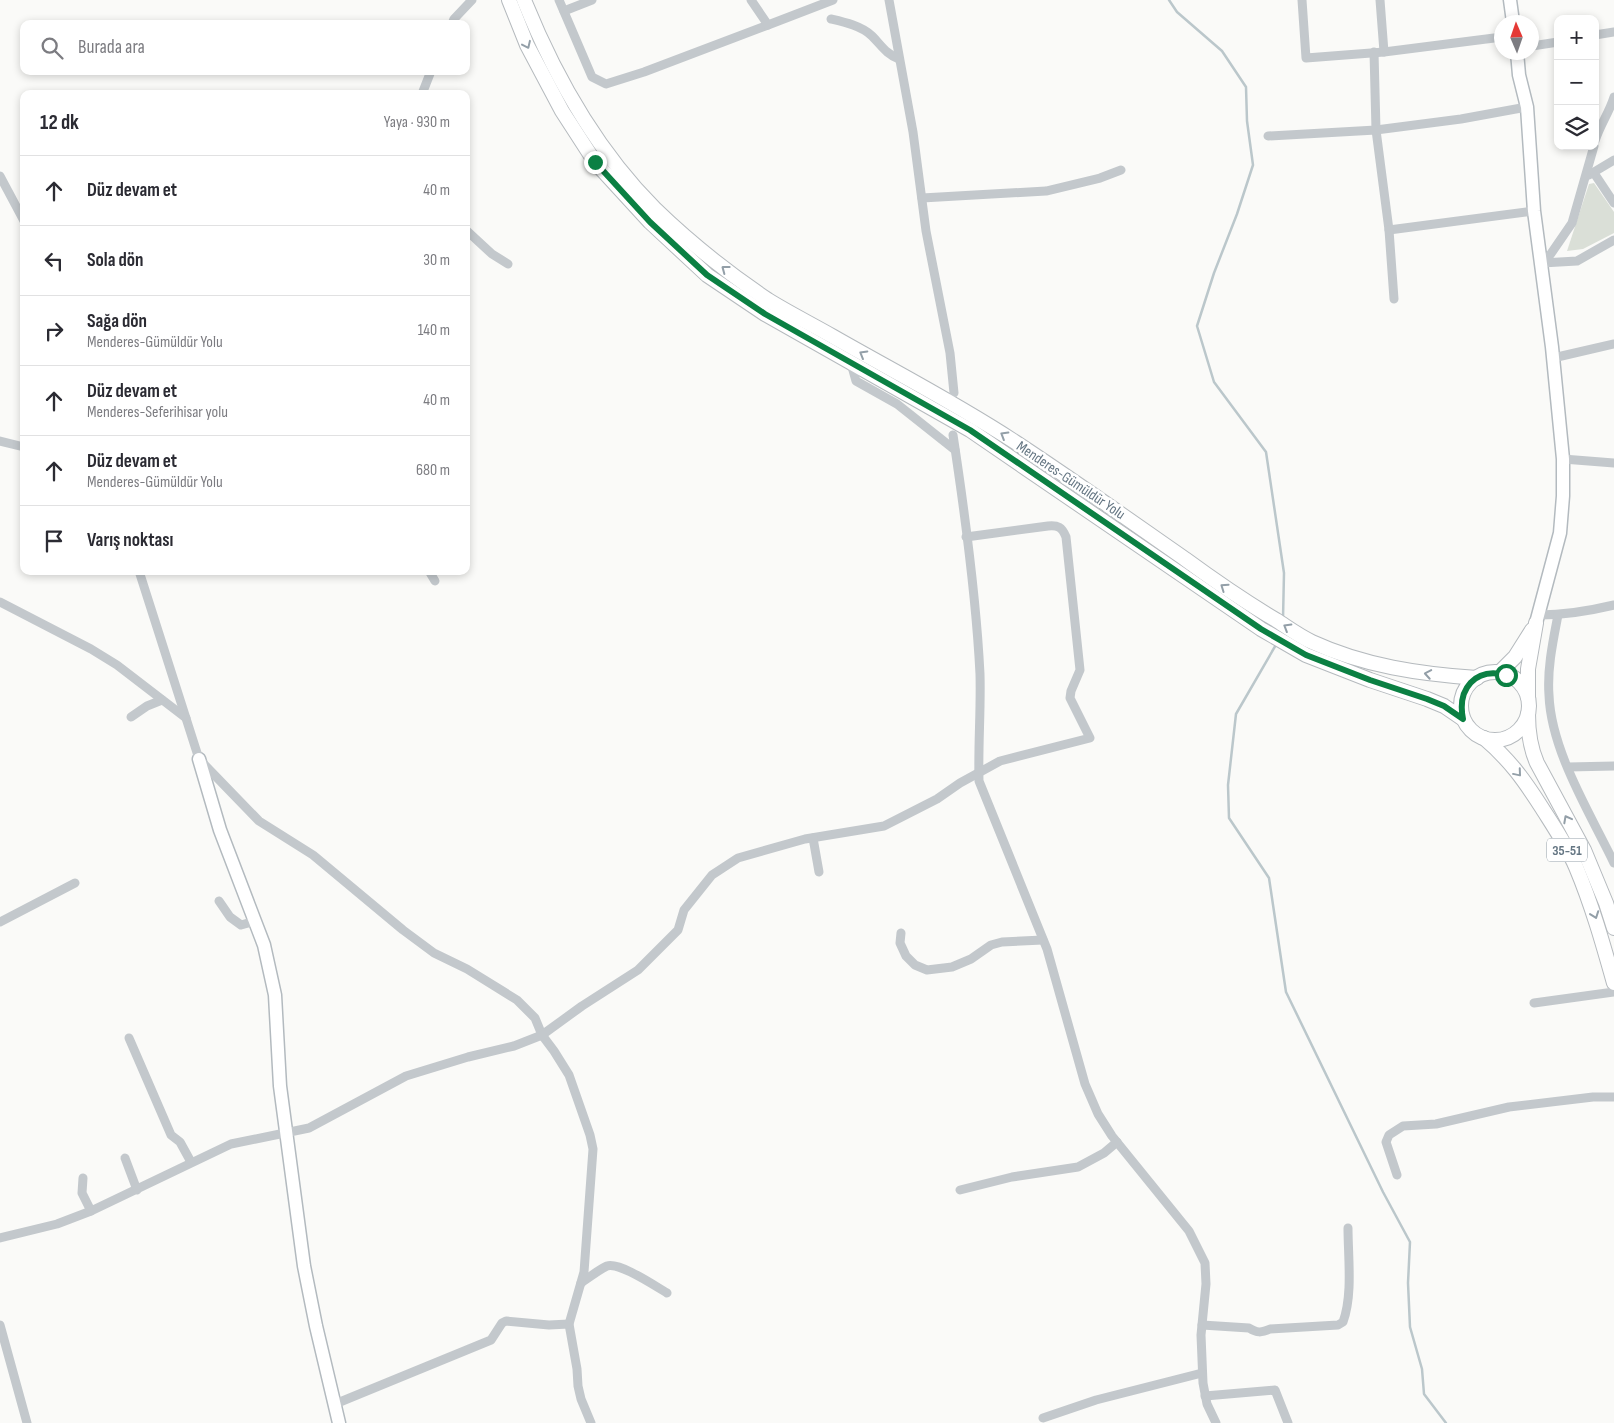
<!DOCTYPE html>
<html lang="tr">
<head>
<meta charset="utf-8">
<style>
	body { margin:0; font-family:"Sofia Sans Condensed",sans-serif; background:#f2f2f3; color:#2b2b33 }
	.controls { position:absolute; right:15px; top:15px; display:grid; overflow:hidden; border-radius:10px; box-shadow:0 2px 8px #0003 }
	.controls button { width:45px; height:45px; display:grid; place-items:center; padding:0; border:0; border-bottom:1px solid #e1e1e2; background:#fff; color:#2b2b33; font:25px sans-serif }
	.compass { position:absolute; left:1494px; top:15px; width:45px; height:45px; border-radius:50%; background:#fff; box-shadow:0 2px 8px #0003; rotate:358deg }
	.stop { position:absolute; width:15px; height:15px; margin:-11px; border:4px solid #0b8043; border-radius:50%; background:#fff }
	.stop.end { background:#0b8043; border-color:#fff; box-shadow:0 1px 5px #0008 }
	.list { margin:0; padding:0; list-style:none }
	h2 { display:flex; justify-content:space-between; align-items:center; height:65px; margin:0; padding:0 20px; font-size:21px }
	h2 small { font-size:16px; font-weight:400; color:#7c7c81 }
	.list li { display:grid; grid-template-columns:32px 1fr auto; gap:15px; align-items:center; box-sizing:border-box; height:70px; padding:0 20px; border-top:1px solid #e1e1e2 }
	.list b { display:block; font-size:19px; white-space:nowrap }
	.list p { margin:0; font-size:16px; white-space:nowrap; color:#7c7c81 }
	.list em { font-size:16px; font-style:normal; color:#7c7c81 }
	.icon { flex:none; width:28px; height:28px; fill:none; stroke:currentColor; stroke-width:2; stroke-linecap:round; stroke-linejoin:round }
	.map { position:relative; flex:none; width:1614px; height:1423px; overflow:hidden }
	.search { position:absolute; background:#fff; box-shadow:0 2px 8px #0003; left:20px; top:20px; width:450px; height:55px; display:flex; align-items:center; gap:12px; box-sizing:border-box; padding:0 18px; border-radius:10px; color:#7c7c81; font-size:19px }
	.panel { position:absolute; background:#fff; box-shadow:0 2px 8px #0003; left:20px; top:90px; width:450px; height:485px; border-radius:10px }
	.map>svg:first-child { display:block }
	.green { fill:#dadfd7 }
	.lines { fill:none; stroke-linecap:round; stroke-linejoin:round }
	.stream { stroke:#bbc7cb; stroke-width:2.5 }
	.secondary-casing { stroke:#b3babf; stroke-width:15 }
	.primary-casing { stroke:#b5babe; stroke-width:16 }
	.street { stroke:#c3c8cc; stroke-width:9 }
	.secondary { stroke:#fff; stroke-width:12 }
	.primary { stroke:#fff; stroke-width:14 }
	.oneway { stroke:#939fa8 }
	.route { stroke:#0b8043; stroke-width:6 }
	.labels { text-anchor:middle; stroke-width:5; stroke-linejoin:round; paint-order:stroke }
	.shield { fill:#fff; stroke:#939fa8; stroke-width:1 }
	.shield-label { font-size:14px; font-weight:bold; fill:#657683 }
	.street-label { font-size:15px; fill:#657683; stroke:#fff }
</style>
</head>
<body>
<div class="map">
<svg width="1614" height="1423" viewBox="0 0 1614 1423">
	<rect width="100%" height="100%" fill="#fafaf8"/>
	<polygon class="green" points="1594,183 1614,212 1614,233 1583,249 1567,251 1589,184"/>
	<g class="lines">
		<g class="stream">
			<polyline points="1169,0 1177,12 1222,51 1246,87 1247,121 1253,165 1237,214 1214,273 1197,326 1214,382 1266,452 1284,573 1283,619"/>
			<polyline points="1277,643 1236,714 1228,785 1229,818 1269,878 1286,992 1383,1192 1410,1242 1408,1283 1410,1327 1422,1369 1424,1394 1446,1423"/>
		</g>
		<defs>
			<g id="secondary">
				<polyline points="1510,0 1513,22"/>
				<polyline points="1517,52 1519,75 1527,107 1534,211 1552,347 1563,459 1563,496 1560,533 1536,623"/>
				<polyline points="199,759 220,830 264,945 275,995 280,1086 304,1266 316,1326 339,1423"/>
			</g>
			<g id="primary">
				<polyline points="509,0 527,45 562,111 595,162 650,222 707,275 765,314 970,430 1261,629 1306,655 1370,680 1427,699 1444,706 1463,719"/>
				<path d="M 524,0 C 555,77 596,150 655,209 C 690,243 728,273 768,300 C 789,313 811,324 832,336 C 893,371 956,403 1015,442 C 1073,480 1129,520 1185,559 C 1215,581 1244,601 1276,620 C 1287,627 1299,636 1312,642 C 1364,666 1420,674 1477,678"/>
				<circle cx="1495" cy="706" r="34"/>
				<polyline points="1499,673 1515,657 1532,630"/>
				<polyline points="1528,697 1528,669 1536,623"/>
				<path d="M 1528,714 C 1528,732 1530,747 1537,763 L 1584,850 L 1606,903 L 1614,928"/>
				<path d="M 1484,738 C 1510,760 1524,780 1542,808 C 1554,827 1567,846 1576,867 C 1592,905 1603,944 1614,983"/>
			</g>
		</defs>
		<use href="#secondary" class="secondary-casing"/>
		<use href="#primary" class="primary-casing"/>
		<g class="street">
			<polyline points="559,0 592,77 606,84 644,72 768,25"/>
			<polyline points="751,0 768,25 833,0"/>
			<polyline points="889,0 913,132 926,231 950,353 954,393"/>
			<polyline points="1302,0 1306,58 1384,52 1502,37"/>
			<polyline points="1380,0 1384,52"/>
			<polyline points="564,11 592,0"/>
			<path d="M 831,19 C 844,22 862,26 872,36 C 881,45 886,54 899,59"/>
			<polyline points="452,24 454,19 472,0"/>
			<polyline points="1595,35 1614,32"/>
			<polyline points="1532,46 1558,42"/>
			<polyline points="1374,52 1376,130 1389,230 1534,211"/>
			<polyline points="422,94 431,71"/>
			<polyline points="1268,136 1376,130 1461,119 1527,107"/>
			<path d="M 1595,141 C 1600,125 1609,113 1614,97"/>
			<polyline points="1594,173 1614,203"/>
			<polyline points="1589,175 1614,160"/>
			<polyline points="0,176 24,221"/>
			<polyline points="922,198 1046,191 1100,178 1121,170"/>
			<polyline points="466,230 492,254 508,264"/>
			<polyline points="1389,230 1394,299"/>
			<polyline points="1542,263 1550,255 1572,223 1594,146"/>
			<polyline points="1542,263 1577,261 1614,240"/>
			<polyline points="1553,358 1614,344"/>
			<polyline points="851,363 856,381 897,404 955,450"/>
			<path d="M 953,435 C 965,514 976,594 980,674 C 981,710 978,745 979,781 L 1047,949 L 1085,1084 L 1098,1114 L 1112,1136 L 1189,1231 L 1205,1263 L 1206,1284 L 1201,1335 L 1203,1383 L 1207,1404 L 1216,1423"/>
			<polyline points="0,441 24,447"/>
			<polyline points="1563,459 1614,463"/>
			<path d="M 139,571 L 199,759 L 259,821 L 313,855 L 403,930 L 434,953 L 467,969 L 517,1000 L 535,1018 L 542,1035 L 582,1006 L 638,970 L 678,930 L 684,910 L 712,875 L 738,858 L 805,839 L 884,826 L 937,799 L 960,783 L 1000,761 L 1090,738 L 1070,698 L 1071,691 L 1080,670 L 1066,537 C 1062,527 1058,525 1048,526 L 966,537"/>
			<polyline points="429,571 435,581"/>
			<polyline points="0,602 91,649 117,665 186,718"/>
			<path d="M 1539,615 C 1564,615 1589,611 1614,605"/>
			<path d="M 1558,615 C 1553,641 1547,669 1549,695 C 1551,751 1590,813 1614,863"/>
			<polyline points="131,717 147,706 162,700"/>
			<polyline points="1568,767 1614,766"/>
			<polyline points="813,838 819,872"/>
			<polyline points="219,901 230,917 241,925 255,921"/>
			<polyline points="0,922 75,883"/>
			<polyline points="901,933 900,943 906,956 915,965 927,970 952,967 971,959 991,945 1002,942 1043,940"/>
			<polyline points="1534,1003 1614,992"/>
			<polyline points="129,1038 171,1135 180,1142 191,1162"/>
			<polyline points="125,1158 137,1190"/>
			<polyline points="1397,1175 1386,1142 1389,1135 1403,1126 1436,1124 1509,1107 1593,1097 1614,1097"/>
			<polyline points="83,1178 82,1193 91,1211"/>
			<polyline points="960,1190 1012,1177 1078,1167 1104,1153 1117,1142"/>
			<polyline points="0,1238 57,1224 91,1211 231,1144 309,1128 406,1076 468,1057 514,1046 542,1035 554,1051 569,1075 590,1135 593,1149 584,1272 569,1324 577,1369 578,1386 581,1399 591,1423"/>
			<path d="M 581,1283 C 588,1278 600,1269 607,1266 C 620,1262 655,1286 667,1293"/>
			<polyline points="0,1325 27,1423"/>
			<path d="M 1202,1325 L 1249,1328 C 1257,1333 1261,1333 1270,1329 L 1338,1325 L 1343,1322 C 1353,1295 1348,1257 1348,1228"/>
			<polyline points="1205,1396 1275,1390 1288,1423"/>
			<polyline points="335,1404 491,1340 502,1323 506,1321 549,1325 569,1324"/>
			<polyline points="1043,1418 1096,1400 1202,1373"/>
		</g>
		<use href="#secondary" class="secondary"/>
		<use href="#primary" class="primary"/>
	</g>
	<defs><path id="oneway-chevron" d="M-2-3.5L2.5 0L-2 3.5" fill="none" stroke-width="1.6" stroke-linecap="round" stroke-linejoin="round" transform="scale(1.25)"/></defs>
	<g class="oneway">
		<use href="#oneway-chevron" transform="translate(527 45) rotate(65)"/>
		<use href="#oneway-chevron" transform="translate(725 269) rotate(-143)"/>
		<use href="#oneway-chevron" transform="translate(863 354) rotate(-150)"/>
		<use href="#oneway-chevron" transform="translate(1004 435) rotate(-149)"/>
		<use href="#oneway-chevron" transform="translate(1224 587) rotate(-145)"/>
		<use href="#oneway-chevron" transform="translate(1287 627) rotate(-149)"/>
		<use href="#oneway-chevron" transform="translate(1428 674) rotate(-170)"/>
		<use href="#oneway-chevron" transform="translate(1518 773) rotate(50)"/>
		<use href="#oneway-chevron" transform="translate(1567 819) rotate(-118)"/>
		<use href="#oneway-chevron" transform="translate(1595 915) rotate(70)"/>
	</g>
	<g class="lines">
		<path class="route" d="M 595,162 L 650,222 L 707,275 L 765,314 L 970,430 L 1261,629 L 1306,655 L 1370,680 L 1427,699 L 1444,706 L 1463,719 C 1457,689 1475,667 1506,675"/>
	</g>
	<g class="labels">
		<rect class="shield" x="1547" y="838.5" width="40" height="23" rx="4"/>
		<g class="shield-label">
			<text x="1567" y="855">35-51</text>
		</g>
		<g class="street-label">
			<text transform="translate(1071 480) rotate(34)" y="5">Menderes-Gümüldür Yolu</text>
		</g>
	</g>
</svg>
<div class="controls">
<button>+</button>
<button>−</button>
<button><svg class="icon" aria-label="layers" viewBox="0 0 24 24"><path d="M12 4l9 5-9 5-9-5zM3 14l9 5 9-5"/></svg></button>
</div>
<svg class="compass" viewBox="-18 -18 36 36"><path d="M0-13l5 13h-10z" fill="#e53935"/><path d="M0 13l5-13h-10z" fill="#7c7c81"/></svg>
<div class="stop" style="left:1506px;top:675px"></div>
<div class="stop end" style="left:595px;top:162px"></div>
<div class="search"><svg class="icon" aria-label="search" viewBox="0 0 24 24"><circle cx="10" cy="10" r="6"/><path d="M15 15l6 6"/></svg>Burada ara</div>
<section class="panel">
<h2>12 dk<small>Yaya · 930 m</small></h2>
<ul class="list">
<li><svg class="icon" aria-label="ahead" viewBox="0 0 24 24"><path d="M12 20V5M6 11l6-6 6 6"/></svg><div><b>Düz devam et</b></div><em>40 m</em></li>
<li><svg class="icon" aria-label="left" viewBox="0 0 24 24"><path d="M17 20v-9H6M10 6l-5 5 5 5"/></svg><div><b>Sola dön</b></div><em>30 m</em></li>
<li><svg class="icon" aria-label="right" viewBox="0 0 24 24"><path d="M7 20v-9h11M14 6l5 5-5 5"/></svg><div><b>Sağa dön</b><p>Menderes-Gümüldür Yolu</p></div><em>140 m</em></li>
<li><svg class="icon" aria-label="ahead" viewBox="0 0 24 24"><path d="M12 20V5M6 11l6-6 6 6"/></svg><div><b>Düz devam et</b><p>Menderes-Seferihisar yolu</p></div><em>40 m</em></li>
<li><svg class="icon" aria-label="ahead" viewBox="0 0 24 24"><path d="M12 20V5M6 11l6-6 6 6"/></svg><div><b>Düz devam et</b><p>Menderes-Gümüldür Yolu</p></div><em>680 m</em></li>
<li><svg class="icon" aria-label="arrive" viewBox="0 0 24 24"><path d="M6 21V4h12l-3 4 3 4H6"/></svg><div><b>Varış noktası</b></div></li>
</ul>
</section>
</div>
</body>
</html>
